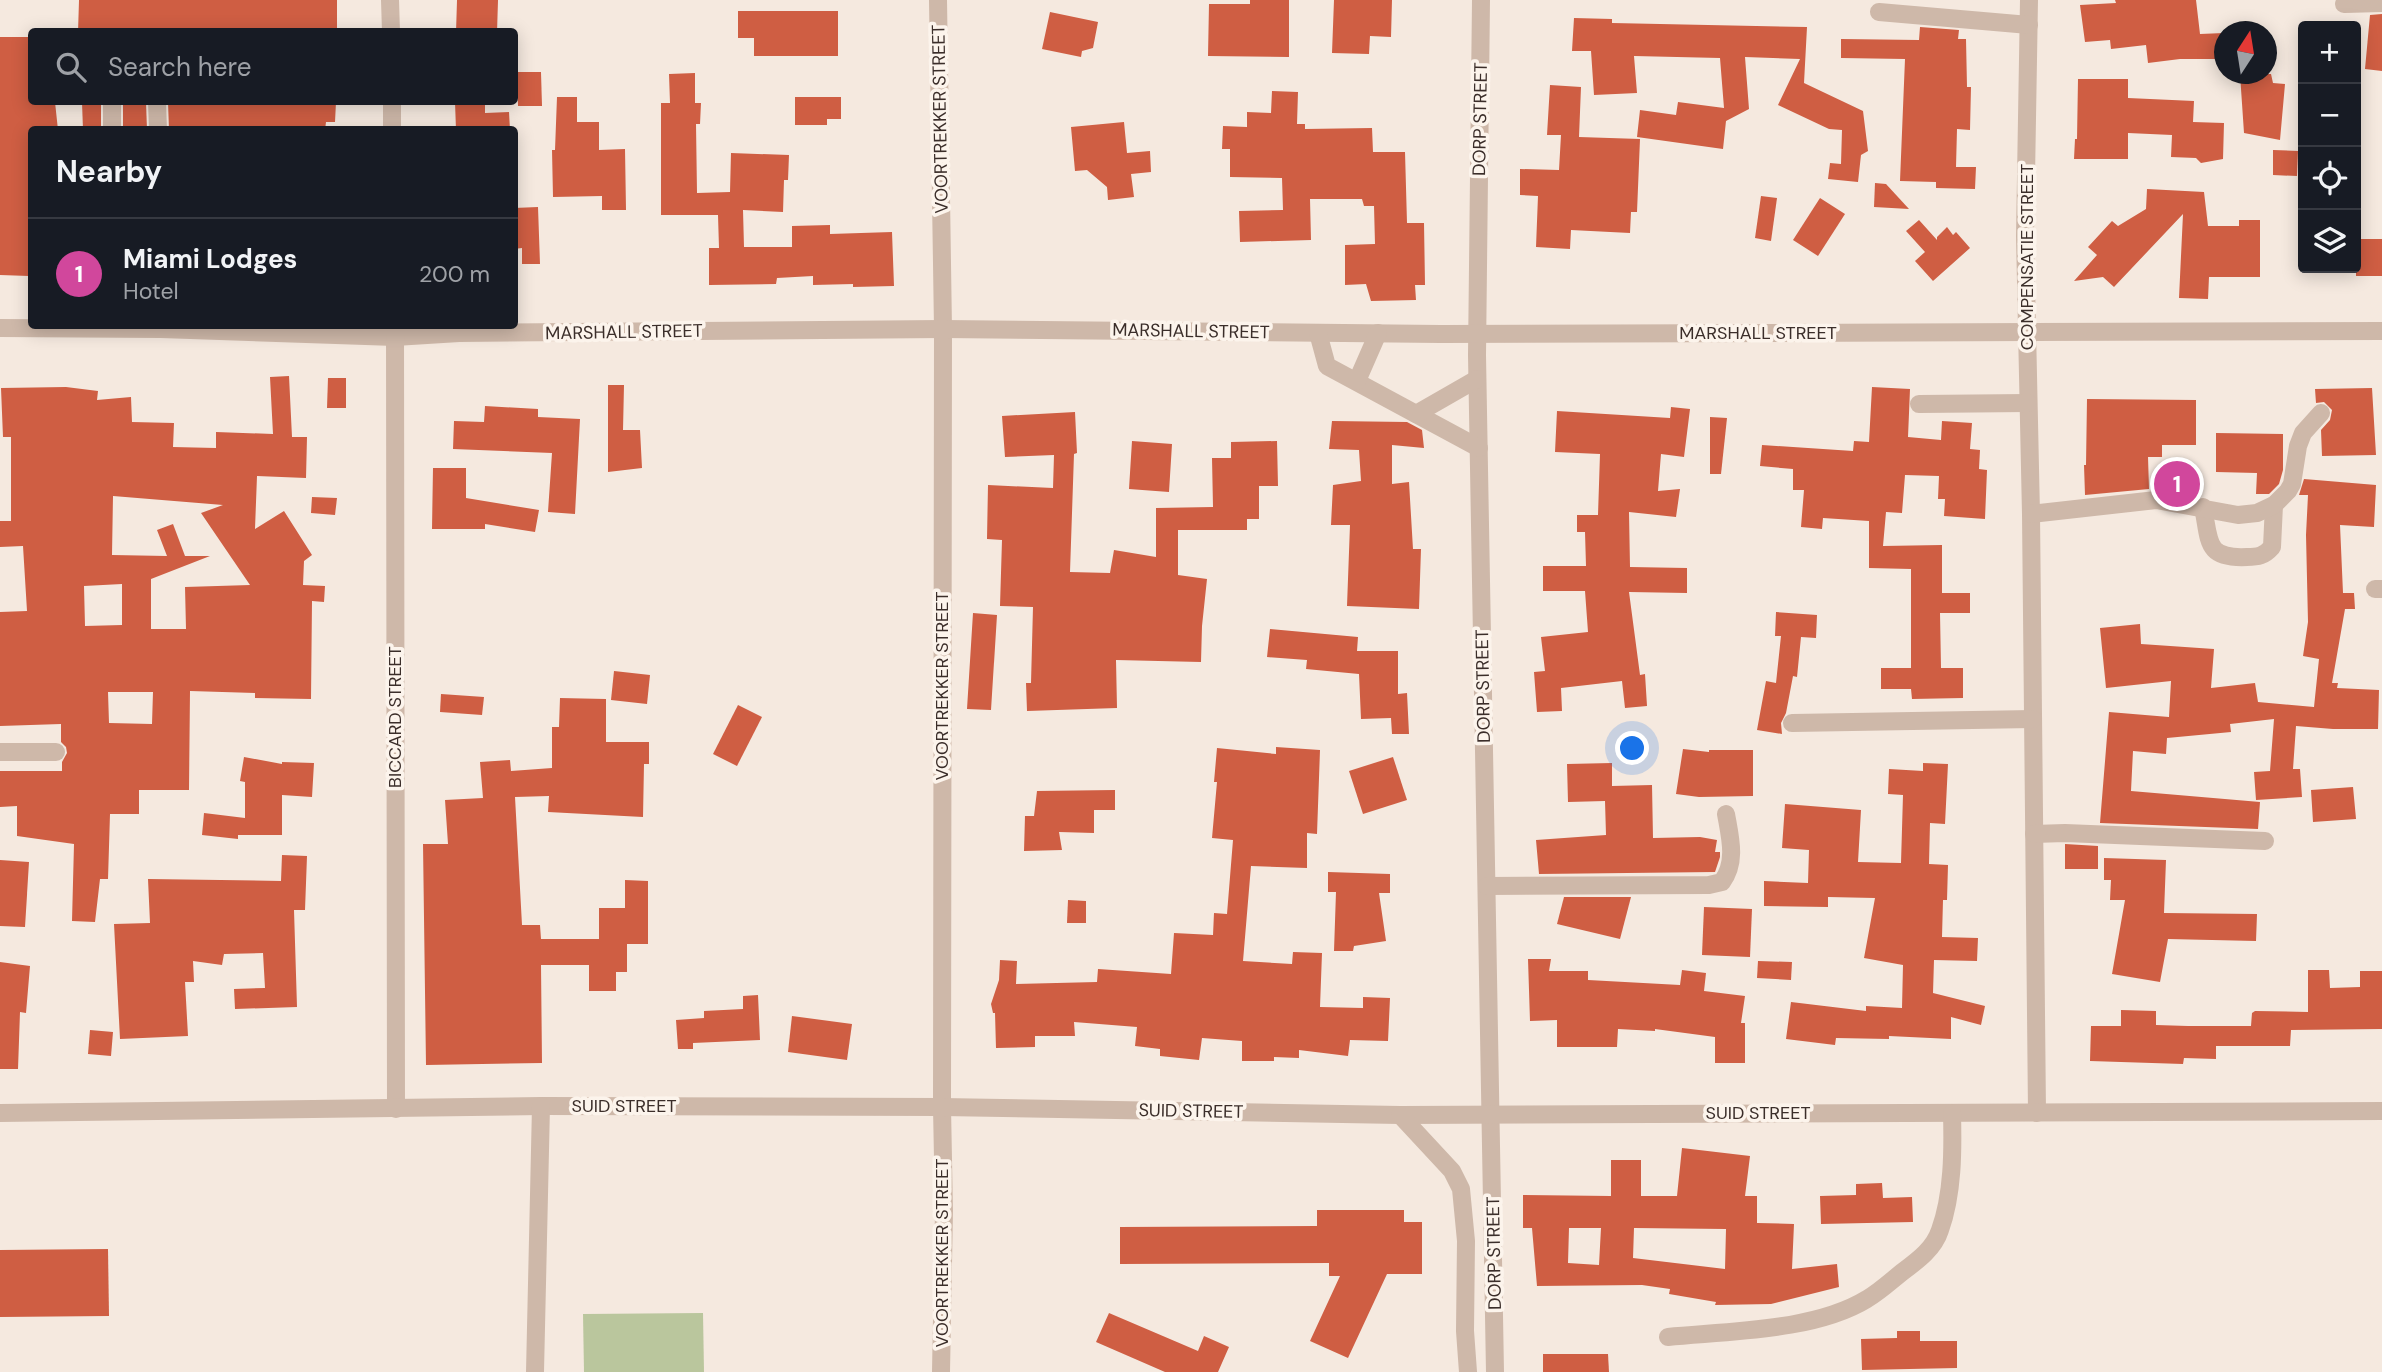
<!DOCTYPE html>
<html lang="en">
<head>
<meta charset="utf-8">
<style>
	body { margin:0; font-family:"DM Sans",sans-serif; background:#20242c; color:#f1f3f6 }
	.controls { position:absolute; right:21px; top:21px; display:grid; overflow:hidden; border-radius:7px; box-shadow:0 4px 18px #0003 }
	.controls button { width:63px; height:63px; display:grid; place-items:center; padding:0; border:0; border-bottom:2px solid #363941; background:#171b24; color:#f1f3f6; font:35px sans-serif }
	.compass { position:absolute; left:2214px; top:21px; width:63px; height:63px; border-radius:50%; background:#171b24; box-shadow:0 4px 18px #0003; rotate:12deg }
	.you { position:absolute; left:1633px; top:749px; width:24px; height:24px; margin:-18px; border:5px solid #fff; border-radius:50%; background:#1a73e8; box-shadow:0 0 0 10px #1a73e833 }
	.badge { display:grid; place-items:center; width:46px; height:46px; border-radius:50%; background:#91b1b3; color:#fff; font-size:23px; font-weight:700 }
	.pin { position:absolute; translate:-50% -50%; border:4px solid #fff; box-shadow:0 2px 7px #0006 }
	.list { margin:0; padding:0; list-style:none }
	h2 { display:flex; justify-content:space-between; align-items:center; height:91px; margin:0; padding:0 28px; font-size:30px }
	h2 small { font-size:23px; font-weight:400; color:#9ea1a6 }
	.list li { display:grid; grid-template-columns:46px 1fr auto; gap:21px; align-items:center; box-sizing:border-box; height:112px; padding:0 28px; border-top:2px solid #363941 }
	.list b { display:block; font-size:26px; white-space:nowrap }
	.list p { margin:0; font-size:23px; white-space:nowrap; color:#9ea1a6 }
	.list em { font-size:23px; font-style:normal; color:#9ea1a6 }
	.icon { flex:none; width:38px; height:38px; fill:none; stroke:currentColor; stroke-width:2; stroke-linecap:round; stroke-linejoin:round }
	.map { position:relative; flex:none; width:2382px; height:1372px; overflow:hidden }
	.search { position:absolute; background:#171b24; box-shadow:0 4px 18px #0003; left:28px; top:28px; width:490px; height:77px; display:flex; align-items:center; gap:18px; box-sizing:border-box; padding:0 24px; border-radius:7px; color:#9ea1a6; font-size:26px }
	.panel { position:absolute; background:#171b24; box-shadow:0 4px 18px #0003; left:28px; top:126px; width:490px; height:203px; border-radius:7px }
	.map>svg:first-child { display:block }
	.green { fill:#bac69d }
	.building { fill:#cf5e43; fill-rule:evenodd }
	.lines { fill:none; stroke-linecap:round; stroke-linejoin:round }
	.minor { stroke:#ceb8a9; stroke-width:18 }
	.labels { text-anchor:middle; stroke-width:7; stroke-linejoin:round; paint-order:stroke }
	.street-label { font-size:18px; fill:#3b2e2a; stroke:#fcf4ec }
</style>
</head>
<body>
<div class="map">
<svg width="2382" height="1372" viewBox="0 0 2382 1372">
	<rect width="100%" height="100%" fill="#f5e9df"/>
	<polygon class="green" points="703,1313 704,1372 584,1372 583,1314"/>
	<g class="building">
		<polygon points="79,0 337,0 337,32 78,32"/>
		<polygon points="457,0 498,0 497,32 456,32"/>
		<polygon points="1250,0 1289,0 1289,57 1208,56 1209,4 1250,4"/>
		<polygon points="1334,0 1392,0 1391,37 1370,36 1369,54 1332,53"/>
		<polygon points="2115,0 2196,0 2200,34 2224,33 2224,59 2180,59 2148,63 2146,45 2111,49 2110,40 2085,42 2080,5 2116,3"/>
		<polygon points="738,11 838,11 838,56 754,56 754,38 738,38"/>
		<polygon points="1050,12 1098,22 1093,48 1082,51 1081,57 1042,49"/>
		<polygon points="2382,14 2382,71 2365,69 2370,15"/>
		<polygon points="1574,18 1612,19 1612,23 1807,27 1804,83 1863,111 1868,151 1861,155 1858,182 1828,179 1830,163 1841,164 1842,130 1829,129 1778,105 1800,59 1745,57 1749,109 1726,121 1723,149 1637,137 1640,110 1676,115 1678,102 1724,108 1720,58 1634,56 1637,93 1594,95 1591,51 1572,51"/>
		<polygon points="1920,27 1959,30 1958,39 1966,39 1967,87 1971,87 1970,130 1957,129 1956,167 1976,167 1975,189 1936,188 1936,182 1900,181 1905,59 1841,58 1841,39 1919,40"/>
		<polygon points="0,37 32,37 32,102 55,102 58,130 32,130 32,247 29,247 29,276 0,275"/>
		<polygon points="517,72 541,72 542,106 518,106"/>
		<polygon points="695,73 695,103 701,103 700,124 696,124 697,193 730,192 731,153 789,155 788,180 784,180 783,212 743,210 744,247 792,247 792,226 830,225 830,234 892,232 894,286 853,287 853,284 813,285 813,276 777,278 776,284 709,285 709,248 719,248 718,215 661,215 661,103 670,103 669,74"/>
		<polygon points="2240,74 2271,74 2273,83 2285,84 2280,140 2244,133"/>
		<polygon points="2078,79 2128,79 2128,98 2194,101 2193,122 2224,123 2223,159 2201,163 2196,158 2171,157 2172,135 2128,133 2128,159 2074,159 2075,139 2077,139"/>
		<polygon points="1550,85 1581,87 1579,137 1640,139 1637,212 1631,212 1630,233 1571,230 1570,249 1536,247 1538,196 1520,195 1520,169 1559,170 1561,135 1547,135"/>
		<polygon points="1272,91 1298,92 1297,124 1305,124 1305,129 1372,128 1373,152 1405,152 1407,223 1424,223 1425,285 1415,285 1416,300 1371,301 1366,284 1345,285 1345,245 1375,244 1374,206 1364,206 1362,199 1310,199 1311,240 1240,242 1239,211 1283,210 1282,178 1230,177 1230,149 1222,149 1223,126 1247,127 1247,112 1271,113"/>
		<polygon points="557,97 577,97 577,122 599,122 599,150 625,149 626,210 602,210 602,196 553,197 552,150 555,150"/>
		<polygon points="795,97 841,97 841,119 827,119 827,125 795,125"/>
		<polygon points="82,102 101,102 101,130 83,130"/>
		<polygon points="123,102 146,102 147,130 123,130"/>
		<polygon points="168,102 336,102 335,122 326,122 325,130 189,126 189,130 169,130"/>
		<polygon points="455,102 485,102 485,113 509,112 510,130 456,130"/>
		<polygon points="1124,122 1127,153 1150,151 1151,172 1131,174 1134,197 1108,200 1107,187 1087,170 1075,171 1071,127"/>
		<polygon points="2273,150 2298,151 2297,176 2273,175"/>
		<polygon points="1875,183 1886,184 1909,209 1874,207"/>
		<polygon points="2147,189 2204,192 2208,226 2239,226 2239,220 2260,220 2260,277 2209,277 2208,299 2179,298 2183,214 2114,287 2103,277 2074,281 2097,255 2088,247 2112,221 2118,226 2146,209"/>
		<polygon points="1761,196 1777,198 1771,241 1755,238"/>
		<polygon points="1820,198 1845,214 1818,256 1793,240"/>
		<polygon points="538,207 540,264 522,264 522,248 514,249 514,208"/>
		<polygon points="1919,220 1937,240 1937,237 1947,227 1953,235 1956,232 1970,248 1933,281 1915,261 1925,252 1906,231"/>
		<rect x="2356" y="239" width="26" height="37"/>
		<path d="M 289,376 L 292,437 L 307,437 L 306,478 L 257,476 L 255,529 L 284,511 L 312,555 L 304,561 L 303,585 L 325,586 L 324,602 L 312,601 L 311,699 L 255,698 L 255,693 L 190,691 L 189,790 L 139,790 L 139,814 L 110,814 L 108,879 L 100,879 L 95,922 L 72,921 L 74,844 L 17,836 L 17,806 L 0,807 L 0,771 L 62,771 L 62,762 L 67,753 L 66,747 L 61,742 L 61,724 L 0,726 L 0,612 L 27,611 L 23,546 L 0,547 L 0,521 L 11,521 L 11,437 L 3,437 L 1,388 L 66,387 L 98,391 L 97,400 L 131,397 L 132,422 L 174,423 L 173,447 L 216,448 L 216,432 L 273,434 L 270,377 ZM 113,496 L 223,505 L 201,513 L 250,585 L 185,587 L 186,629 L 151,629 L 151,579 L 210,556 L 185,556 L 173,524 L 157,530 L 167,556 L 112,555 ZM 122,584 L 122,625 L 85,626 L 84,586 ZM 108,692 L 153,692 L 152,724 L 109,723 Z"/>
		<polygon points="328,378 346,378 346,408 327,408"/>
		<polygon points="608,385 624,385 623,430 640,430 642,468 608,472"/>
		<polygon points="1872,387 1910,389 1908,437 1941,440 1942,421 1972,423 1970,449 1980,450 1979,469 1987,470 1985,519 1944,516 1945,499 1938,499 1939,476 1905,475 1902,513 1886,512 1883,546 1942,545 1942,593 1970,593 1970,613 1940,613 1941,668 1963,668 1963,698 1912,699 1911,689 1881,689 1881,668 1911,668 1911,569 1869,568 1869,521 1823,518 1822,529 1801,527 1804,490 1793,490 1793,469 1760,466 1762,445 1853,451 1854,441 1869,442"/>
		<polygon points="2372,388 2376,455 2322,456 2321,430 2330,420 2332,410 2324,402 2316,403 2315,389"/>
		<polygon points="2087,399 2196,400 2196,445 2162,445 2162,457 2148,457 2149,489 2085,495 2084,465 2086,465"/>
		<polygon points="485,406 538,409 538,417 580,419 575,514 548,512 552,453 453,449 454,421 484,422"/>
		<polygon points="1671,407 1690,409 1684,457 1661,454 1658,491 1680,489 1676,517 1629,512 1630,567 1687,568 1687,593 1629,592 1640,675 1645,674 1647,706 1625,708 1622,681 1561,688 1562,711 1537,712 1534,672 1545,671 1541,637 1588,632 1585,591 1543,591 1543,566 1586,566 1585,532 1577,532 1577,515 1598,515 1600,454 1555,452 1557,411 1670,418"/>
		<polygon points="1075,412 1077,453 1074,454 1070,572 1110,573 1114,550 1156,557 1156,508 1213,507 1212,458 1231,458 1231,442 1277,441 1278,486 1259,486 1259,519 1247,519 1247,530 1178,530 1178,575 1207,579 1202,626 1201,662 1116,660 1117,708 1027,711 1026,683 1031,683 1033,607 1000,606 1002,540 987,539 988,485 1053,488 1054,455 1005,457 1002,416"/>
		<polygon points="1710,417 1727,418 1721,474 1710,474"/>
		<polygon points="1332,421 1407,422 1422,430 1424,448 1392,445 1392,484 1409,482 1413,549 1421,549 1419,609 1347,606 1350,525 1331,525 1333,485 1361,481 1359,450 1329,449"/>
		<polygon points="2216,433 2283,434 2283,470 2279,484 2269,494 2256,494 2257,473 2216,472"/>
		<polygon points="1132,441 1172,444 1169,492 1129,489"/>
		<polygon points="433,468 466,468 466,498 539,510 535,532 485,524 485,529 432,529"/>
		<polygon points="2304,479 2376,485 2374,527 2340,525 2343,593 2354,593 2355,609 2345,609 2332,683 2338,683 2337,688 2379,690 2378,729 2333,729 2296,726 2293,769 2300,769 2302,797 2256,800 2254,772 2270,771 2274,719 2230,724 2231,732 2167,738 2166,754 2133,751 2131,791 2260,802 2258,829 2100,823 2109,712 2169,717 2171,681 2106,688 2100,628 2140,624 2141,644 2214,649 2211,688 2255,683 2258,702 2314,707 2319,659 2303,656 2308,622 2306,535 2308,495 2299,495"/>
		<polygon points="312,497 337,498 335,515 311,513"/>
		<polygon points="1776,612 1817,615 1816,638 1801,637 1797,677 1793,676 1786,713 1781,723 1782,734 1757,730 1766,681 1776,683 1781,636 1775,636"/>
		<polygon points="973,613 997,615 991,710 967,709"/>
		<polygon points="1270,629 1358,637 1357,651 1398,651 1398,694 1407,693 1409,734 1392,734 1391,718 1361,719 1359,674 1306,669 1307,660 1267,657"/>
		<polygon points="614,671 650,675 647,704 611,700"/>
		<polygon points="441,694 484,697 482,715 440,712"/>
		<polygon points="560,698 606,699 606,742 649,742 649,764 644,764 643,817 548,812 549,796 515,797 522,925 540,925 541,939 599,939 599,908 625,908 625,880 648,881 648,944 627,944 627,972 616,972 616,991 589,991 589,965 541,965 542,1063 426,1065 423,844 448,844 445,800 483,798 480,762 510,760 511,771 552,768 552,727 559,727"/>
		<polygon points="738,705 762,717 737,766 713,754"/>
		<polygon points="1276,747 1320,750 1317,834 1307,833 1307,868 1251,866 1243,961 1292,964 1293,952 1322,953 1320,1007 1363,1008 1363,997 1390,998 1388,1041 1350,1040 1348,1056 1299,1050 1299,1058 1274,1057 1274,1061 1242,1061 1242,1041 1202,1038 1199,1060 1160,1056 1160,1049 1135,1046 1137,1027 1074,1022 1075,1036 1035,1036 1035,1047 996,1048 995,1013 993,1013 991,1004 999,980 1000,960 1017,961 1016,984 1097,982 1098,969 1171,974 1174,933 1213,935 1214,913 1227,914 1233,840 1212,838 1217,782 1214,782 1217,748 1276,754"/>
		<polygon points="1683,749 1709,752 1709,750 1753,750 1753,796 1699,797 1676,794"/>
		<polygon points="244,757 282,764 282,762 314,763 312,797 282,795 282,835 238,835 238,839 202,835 204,813 245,818 245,782 240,781"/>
		<polygon points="1393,757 1407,800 1363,814 1349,771"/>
		<polygon points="1612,763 1612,786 1652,785 1653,838 1700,837 1717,840 1715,852 1720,852 1720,857 1715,872 1539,874 1536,840 1606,835 1605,801 1568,802 1567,764"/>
		<polygon points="1923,763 1948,764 1945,824 1930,823 1929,864 1948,865 1947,900 1943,900 1942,937 1978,938 1977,961 1934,960 1933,993 1985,1006 1981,1025 1951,1017 1951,1039 1889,1036 1889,1039 1836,1038 1835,1045 1786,1039 1791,1002 1866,1011 1866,1006 1902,1008 1903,965 1864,958 1875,898 1828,897 1828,907 1764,906 1764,881 1808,883 1809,850 1782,848 1785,804 1861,810 1858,862 1901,863 1903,795 1888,794 1889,769 1923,771"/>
		<polygon points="2353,787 2356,819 2313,822 2311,790"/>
		<polygon points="1115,790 1115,810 1094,810 1094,833 1059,832 1062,850 1024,851 1025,816 1034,816 1037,791"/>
		<polygon points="2065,844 2098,846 2098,869 2065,869"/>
		<polygon points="282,855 307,856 305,910 294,910 297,1007 235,1009 234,989 265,988 263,953 224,954 222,965 193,961 194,982 185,982 188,1036 120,1039 114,924 150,923 148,879 281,881"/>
		<polygon points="2104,858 2166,860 2164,913 2257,914 2256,941 2168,939 2160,982 2112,974 2125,900 2110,900 2111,880 2104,880"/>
		<polygon points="0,860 29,862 25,927 0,926"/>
		<polygon points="1328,872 1390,874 1390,893 1379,893 1386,941 1354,946 1353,951 1334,951 1336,892 1328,892"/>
		<polygon points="1564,897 1631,897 1620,939 1557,924"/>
		<polygon points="1068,900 1086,901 1086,923 1067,923"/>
		<polygon points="1704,907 1752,909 1750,957 1702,955"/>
		<polygon points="1528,959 1551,959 1549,971 1588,971 1588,980 1680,985 1682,970 1706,973 1704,991 1745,996 1741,1023 1745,1023 1745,1063 1715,1063 1715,1037 1655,1029 1655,1031 1618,1029 1617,1047 1557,1047 1557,1020 1530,1021"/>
		<polygon points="1758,961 1792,962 1791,980 1757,978"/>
		<polygon points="0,962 30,966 26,1013 20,1012 18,1069 0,1069"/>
		<polygon points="2308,970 2329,970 2330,988 2360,987 2360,971 2382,971 2382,1029 2291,1030 2290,1046 2216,1046 2216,1059 2184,1058 2183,1064 2090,1061 2091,1026 2121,1026 2121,1010 2156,1011 2156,1025 2188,1026 2251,1026 2252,1013 2255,1011 2308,1012"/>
		<polygon points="758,995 760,1040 693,1043 693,1049 678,1049 676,1020 704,1018 704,1011 743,1009 743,996"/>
		<polygon points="792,1016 852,1024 847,1060 788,1052"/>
		<polygon points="90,1030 113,1032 111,1056 88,1054"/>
		<path d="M 1682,1148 L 1750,1156 L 1745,1196 L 1757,1196 L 1757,1223 L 1794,1224 L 1792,1269 L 1837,1264 L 1839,1287 L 1771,1304 L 1715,1305 L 1716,1302 L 1669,1294 L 1670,1289 L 1642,1285 L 1537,1286 L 1532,1228 L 1523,1228 L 1523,1195 L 1611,1196 L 1611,1160 L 1641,1160 L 1641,1196 L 1677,1196 ZM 1569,1228 L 1601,1228 L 1599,1265 L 1568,1263 ZM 1634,1228 L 1726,1229 L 1725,1269 L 1633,1258 Z"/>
		<polygon points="1882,1183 1883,1198 1912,1197 1913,1222 1821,1224 1820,1196 1856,1195 1856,1184"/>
		<polygon points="1317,1210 1404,1210 1404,1222 1422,1222 1422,1274 1387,1274 1348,1358 1310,1341 1340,1276 1329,1276 1329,1263 1120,1264 1120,1227 1317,1226"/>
		<polygon points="108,1249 109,1316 0,1317 0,1250"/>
		<polygon points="1109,1313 1198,1351 1204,1336 1229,1347 1218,1372 1165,1372 1096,1342"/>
		<polygon points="1897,1331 1920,1331 1920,1341 1957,1341 1957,1368 1862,1370 1861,1339 1897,1338"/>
		<polygon points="1543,1354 1608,1354 1609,1372 1543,1372"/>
	</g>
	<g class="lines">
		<g class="minor">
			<polyline points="390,0 391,32"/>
			<polyline points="938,0 943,329 942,1107 944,1211 941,1372"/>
			<polyline points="1481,0 1477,355 1495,1372"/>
			<polyline points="2029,0 2025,236 2031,514 2037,1113"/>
			<polyline points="2344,4 2382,3"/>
			<polyline points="1879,12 2029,25"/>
			<polyline points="157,102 158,130"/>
			<polyline points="392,102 392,130"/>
			<polyline points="112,130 112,102"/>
			<polyline points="0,328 161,329 395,337 459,333 943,329 1441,334 2382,331"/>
			<polyline points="395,328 396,1109"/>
			<polyline points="1318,333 1327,366 1479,448"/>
			<polyline points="1357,381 1378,333"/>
			<polyline points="1919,404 2028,403"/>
			<polyline points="1416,414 1477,379"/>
			<path d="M 2203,507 C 2210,542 2205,559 2247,557 C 2258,557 2264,556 2272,547 L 2274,505"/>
			<polyline points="2031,514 2156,500 2238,515 2257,513 2274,505 2288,491 2292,484 2298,446 2303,433 2321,413"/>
			<polyline points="2375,589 2382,589"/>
			<polyline points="1792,723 2033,719"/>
			<polyline points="0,752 56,752"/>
			<polyline points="2034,834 2065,833 2265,841"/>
			<path d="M 1487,886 L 1709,885 L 1722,882 C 1737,862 1730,837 1726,814"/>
			<polyline points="0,1113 541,1106 942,1107 1400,1115 2382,1111"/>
			<polyline points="1400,1115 1452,1171 1461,1189 1466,1241 1465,1331 1468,1372"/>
			<path d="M 1668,1337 C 1729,1331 1815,1331 1867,1299 C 1879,1292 1890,1282 1901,1273 C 1917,1261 1934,1249 1940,1230 C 1953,1194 1953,1150 1952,1113"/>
			<polyline points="535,1372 541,1106"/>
		</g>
	</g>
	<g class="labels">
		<g class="street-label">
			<text transform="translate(940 119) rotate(-91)" y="6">VOORTREKKER STREET</text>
			<text transform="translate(1480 119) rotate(-89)" y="6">DORP STREET</text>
			<text transform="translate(2027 257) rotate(-90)" y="6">COMPENSATIE STREET</text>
			<text transform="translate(1191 331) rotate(1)" y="6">MARSHALL STREET</text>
			<text transform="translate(624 332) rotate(-1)" y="6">MARSHALL STREET</text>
			<text x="1758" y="339">MARSHALL STREET</text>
			<text transform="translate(942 686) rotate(-90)" y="6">VOORTREKKER STREET</text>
			<text transform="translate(1483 686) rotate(-91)" y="6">DORP STREET</text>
			<text transform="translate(395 717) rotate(-90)" y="6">BICCARD STREET</text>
			<text x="624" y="1112">SUID STREET</text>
			<text transform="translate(1191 1111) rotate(1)" y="6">SUID STREET</text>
			<text x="1758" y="1119">SUID STREET</text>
			<text transform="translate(942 1253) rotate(-90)" y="6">VOORTREKKER STREET</text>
			<text transform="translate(1494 1253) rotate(-91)" y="6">DORP STREET</text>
		</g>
	</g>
</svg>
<div class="controls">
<button>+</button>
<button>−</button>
<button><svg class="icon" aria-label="locate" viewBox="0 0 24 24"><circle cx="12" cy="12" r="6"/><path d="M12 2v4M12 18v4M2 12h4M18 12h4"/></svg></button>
<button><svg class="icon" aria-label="layers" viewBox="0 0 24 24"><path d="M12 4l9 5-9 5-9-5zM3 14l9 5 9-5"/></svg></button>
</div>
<svg class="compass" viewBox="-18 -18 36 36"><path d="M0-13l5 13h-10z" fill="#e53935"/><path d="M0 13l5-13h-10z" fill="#9ea1a6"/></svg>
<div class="you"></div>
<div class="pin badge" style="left:2177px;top:484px;background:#d1479c">1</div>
<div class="search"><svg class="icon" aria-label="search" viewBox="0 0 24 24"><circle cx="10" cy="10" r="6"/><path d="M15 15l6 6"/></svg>Search here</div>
<section class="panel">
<h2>Nearby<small></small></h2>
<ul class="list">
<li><span class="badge" style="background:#d1479c">1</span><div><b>Miami Lodges</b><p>Hotel</p></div><em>200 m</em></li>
</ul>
</section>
</div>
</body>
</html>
